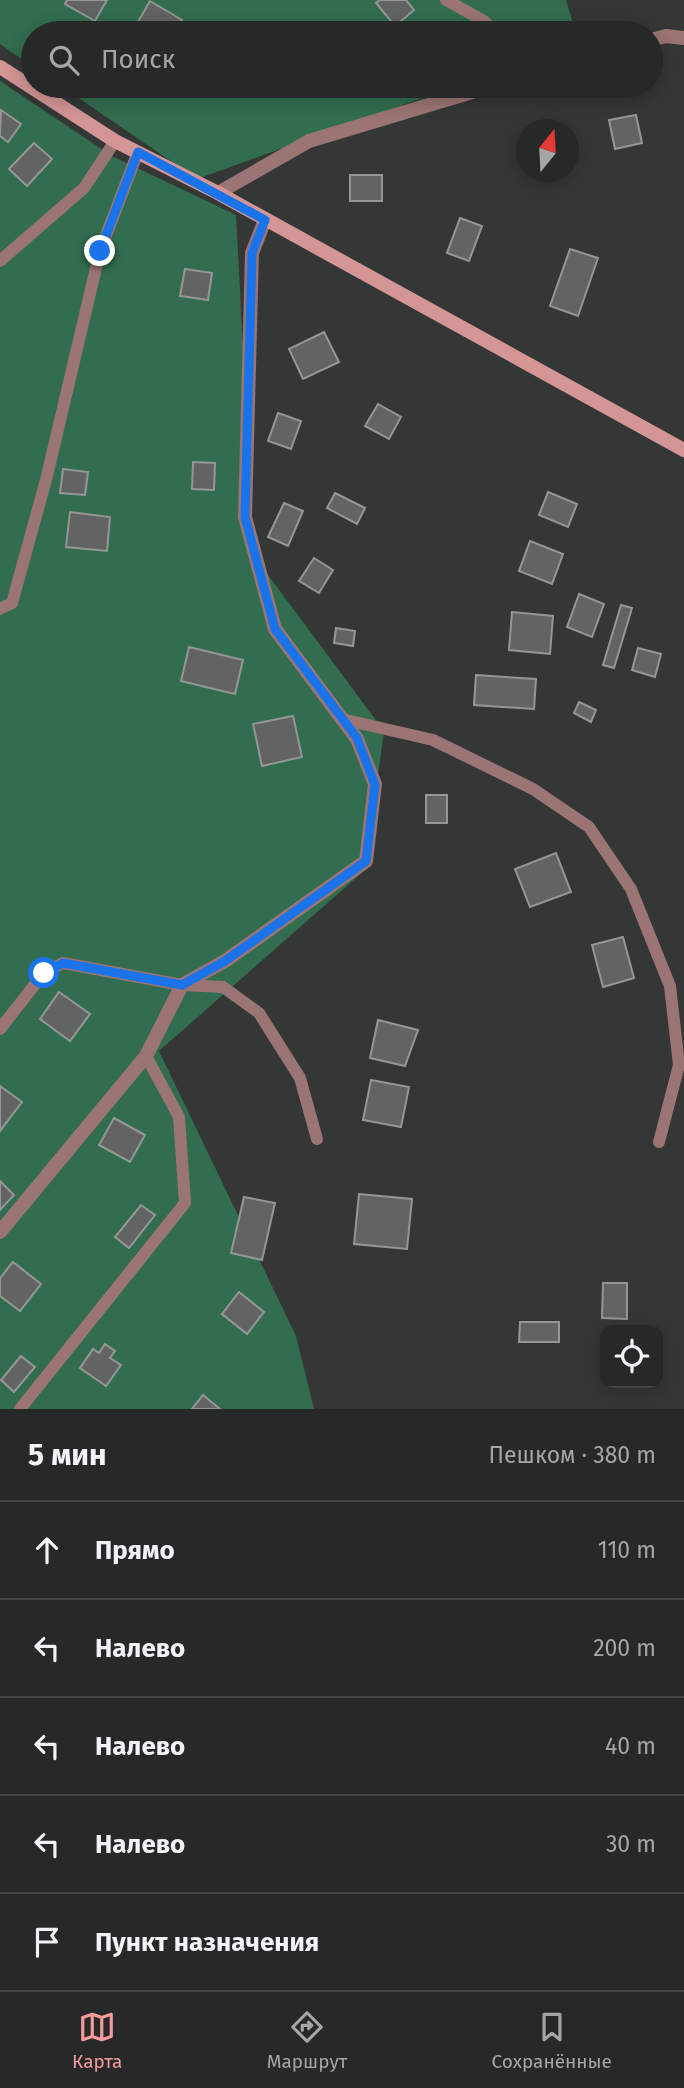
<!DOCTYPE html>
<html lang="ru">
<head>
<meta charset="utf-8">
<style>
	body { margin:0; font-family:"Fira Sans",sans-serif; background:#2f3130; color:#f1f3f6 }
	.controls { position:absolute; right:21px; bottom:21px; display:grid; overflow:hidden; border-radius:14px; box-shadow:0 4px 18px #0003 }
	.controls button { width:63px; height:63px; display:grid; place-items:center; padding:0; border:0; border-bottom:2px solid #434545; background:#272928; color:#f1f3f6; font:35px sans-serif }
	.compass { position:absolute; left:516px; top:119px; width:63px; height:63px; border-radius:50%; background:#272928; box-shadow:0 4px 18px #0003; rotate:18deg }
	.stop { position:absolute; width:21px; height:21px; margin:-16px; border:5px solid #1a73e8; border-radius:50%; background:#fff }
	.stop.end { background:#1a73e8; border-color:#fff; box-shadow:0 2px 7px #0008 }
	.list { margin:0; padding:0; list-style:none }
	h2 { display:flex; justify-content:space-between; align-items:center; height:91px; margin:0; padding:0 28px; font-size:30px }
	h2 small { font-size:23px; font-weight:400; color:#a4a6a8 }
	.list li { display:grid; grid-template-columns:46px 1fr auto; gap:21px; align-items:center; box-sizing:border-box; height:98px; padding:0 28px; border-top:2px solid #434545 }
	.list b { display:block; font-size:26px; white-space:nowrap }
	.list em { font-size:23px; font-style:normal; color:#a4a6a8 }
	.icon { flex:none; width:38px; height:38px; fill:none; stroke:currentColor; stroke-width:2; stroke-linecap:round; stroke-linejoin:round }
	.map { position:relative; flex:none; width:684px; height:1409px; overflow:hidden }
	.search { position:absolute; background:#272928; box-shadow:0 4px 18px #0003; left:21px; right:21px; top:21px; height:77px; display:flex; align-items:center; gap:18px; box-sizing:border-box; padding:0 24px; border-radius:38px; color:#a4a6a8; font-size:26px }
	.sheet { height:581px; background:#272928 }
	nav { display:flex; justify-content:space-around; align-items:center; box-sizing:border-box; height:98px; border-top:2px solid #434545; background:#272928; font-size:19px; color:#a4a6a8 }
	nav a { display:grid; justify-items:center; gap:4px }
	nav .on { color:#f59b9c }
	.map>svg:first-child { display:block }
	.green { fill:#326d4f }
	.building { fill:#616462; stroke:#949795; stroke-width:2 }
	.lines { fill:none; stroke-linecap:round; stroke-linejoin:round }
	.lane { stroke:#9b7474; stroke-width:12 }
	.street { stroke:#9b7474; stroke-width:14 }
	.secondary { stroke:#d39595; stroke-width:14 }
	.route { stroke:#1a73e8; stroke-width:9 }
</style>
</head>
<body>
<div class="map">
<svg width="684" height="1409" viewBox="0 0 684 1409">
	<rect width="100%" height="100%" fill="#343735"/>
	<g class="green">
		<polygon points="0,0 566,0 576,33 33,33 33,67 0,44"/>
		<polygon points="0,81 112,156 236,215 254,556 384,731 365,870 159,1051 296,1336 314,1409 0,1409"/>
		<polygon points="61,86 456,86 197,179"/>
	</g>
	<g class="building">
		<polygon points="67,0 107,0 95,21 65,4"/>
		<polygon points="380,0 406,0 414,10 395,26 376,3"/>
		<polygon points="150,1 182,20 174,33 146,33 135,27"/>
		<polygon points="1,110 21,124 8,142 0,136"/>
		<polygon points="636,115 642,143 615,149 609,120"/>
		<polygon points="34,143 52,159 27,186 9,169"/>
		<rect x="350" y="175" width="32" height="26"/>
		<polygon points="460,218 482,226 469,261 447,253"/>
		<polygon points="570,249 598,258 578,316 550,306"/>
		<polygon points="185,269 212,273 208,300 180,296"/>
		<polygon points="324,332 339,362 303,379 289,349"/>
		<polygon points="378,404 401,417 389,439 365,426"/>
		<polygon points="278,413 301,421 291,449 268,441"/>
		<polygon points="193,462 215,463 214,490 192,489"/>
		<polygon points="63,469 88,472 85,495 60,493"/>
		<polygon points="548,492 577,504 568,527 539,515"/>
		<polygon points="335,493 365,508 357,524 327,508"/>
		<polygon points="284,503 303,511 288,546 268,537"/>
		<polygon points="70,512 110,517 107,551 66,547"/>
		<polygon points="530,541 563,554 552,584 519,571"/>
		<polygon points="314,558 333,570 319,593 299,581"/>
		<polygon points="579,594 604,604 592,637 567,627"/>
		<polygon points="621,605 632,608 614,668 603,665"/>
		<polygon points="512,612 553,616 550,654 509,650"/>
		<polygon points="336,628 355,631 353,646 334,643"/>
		<polygon points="189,647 243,660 235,694 181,681"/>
		<polygon points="638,648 661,654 655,677 632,670"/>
		<polygon points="476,675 536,679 534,709 474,705"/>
		<polygon points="579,702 596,710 591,722 574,713"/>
		<polygon points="293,716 302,757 262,766 253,724"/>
		<rect x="426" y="795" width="21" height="28"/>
		<polygon points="556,853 571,892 530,907 515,869"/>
		<polygon points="623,937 634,978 603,987 592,945"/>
		<polygon points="59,992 90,1014 70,1041 40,1019"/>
		<polygon points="378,1020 418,1030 405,1066 370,1058"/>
		<polygon points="371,1080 409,1087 401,1127 363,1120"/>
		<polygon points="0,1086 22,1102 0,1131"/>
		<polygon points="114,1118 145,1135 130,1162 99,1145"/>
		<polygon points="0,1181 14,1195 0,1210"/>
		<polygon points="359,1194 412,1199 407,1249 354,1244"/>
		<polygon points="244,1197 275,1203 262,1260 231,1253"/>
		<polygon points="141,1205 155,1215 129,1248 115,1237"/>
		<polygon points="13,1262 41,1284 20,1311 0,1296 0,1278"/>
		<polygon points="603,1283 627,1283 627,1319 602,1318"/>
		<polygon points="239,1292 264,1312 247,1334 222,1314"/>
		<polygon points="520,1322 559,1322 559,1342 519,1342"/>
		<polygon points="105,1344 115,1351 110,1358 121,1365 106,1386 80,1368 93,1349 99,1353"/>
		<polygon points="21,1356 35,1367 14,1392 1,1380"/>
		<polygon points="203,1395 220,1409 192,1409"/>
	</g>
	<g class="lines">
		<g class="lane">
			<polyline points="446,0 484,21 496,33"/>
			<polyline points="0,261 84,188 115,141"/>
			<polyline points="0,609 12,603 46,480 100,251 138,152"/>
			<polyline points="342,719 433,740 533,789 589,827 631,889 670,986 679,1065 659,1142"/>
			<polyline points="0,1029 44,973 63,963 182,985 223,987 259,1013 300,1078 317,1139"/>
			<polyline points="20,1409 185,1203 179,1117 146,1056"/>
		</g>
		<g class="street">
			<polyline points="651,40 666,36 684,38"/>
			<polyline points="218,193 309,141 492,86"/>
			<polyline points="0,1232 146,1056 182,985 225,961 366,861 375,784 357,739 275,629 245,517 252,253 265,220"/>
		</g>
		<polyline class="secondary" points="0,67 115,141 218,193 684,450"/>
	</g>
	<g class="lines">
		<polyline class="route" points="44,973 63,963 182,985 225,961 366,861 375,785 357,738 275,629 245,517 252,253 265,220 138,152 100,251"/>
	</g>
</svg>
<div class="controls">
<button><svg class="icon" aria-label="locate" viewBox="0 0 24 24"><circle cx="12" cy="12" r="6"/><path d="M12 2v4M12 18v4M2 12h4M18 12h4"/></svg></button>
</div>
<svg class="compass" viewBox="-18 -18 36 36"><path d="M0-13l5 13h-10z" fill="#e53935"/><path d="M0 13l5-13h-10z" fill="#a4a6a8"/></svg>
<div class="stop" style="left:44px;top:973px"></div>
<div class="stop end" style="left:100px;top:251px"></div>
<div class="search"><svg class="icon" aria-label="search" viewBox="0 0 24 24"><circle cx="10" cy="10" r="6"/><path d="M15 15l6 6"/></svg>Поиск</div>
</div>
<section class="sheet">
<h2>5 мин<small>Пешком · 380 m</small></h2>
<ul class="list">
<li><svg class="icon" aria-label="ahead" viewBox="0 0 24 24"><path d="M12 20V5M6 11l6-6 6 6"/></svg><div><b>Прямо</b></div><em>110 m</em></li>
<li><svg class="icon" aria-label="left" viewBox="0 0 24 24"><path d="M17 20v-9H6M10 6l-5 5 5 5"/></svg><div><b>Налево</b></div><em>200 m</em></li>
<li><svg class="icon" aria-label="left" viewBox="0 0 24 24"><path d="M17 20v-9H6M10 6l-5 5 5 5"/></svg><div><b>Налево</b></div><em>40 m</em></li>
<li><svg class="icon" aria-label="left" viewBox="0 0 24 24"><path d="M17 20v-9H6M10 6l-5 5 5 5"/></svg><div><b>Налево</b></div><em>30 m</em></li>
<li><svg class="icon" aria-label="arrive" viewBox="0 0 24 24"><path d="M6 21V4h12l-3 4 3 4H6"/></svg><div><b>Пункт назначения</b></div></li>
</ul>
</section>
<nav>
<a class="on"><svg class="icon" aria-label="map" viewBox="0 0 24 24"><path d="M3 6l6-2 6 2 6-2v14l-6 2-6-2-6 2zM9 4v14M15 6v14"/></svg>Карта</a>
<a><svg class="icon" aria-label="directions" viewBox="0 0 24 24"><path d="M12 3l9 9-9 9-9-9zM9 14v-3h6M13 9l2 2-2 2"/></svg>Маршрут</a>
<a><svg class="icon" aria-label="saved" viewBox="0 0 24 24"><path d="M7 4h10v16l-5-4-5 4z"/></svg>Сохранённые</a>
</nav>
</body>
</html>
